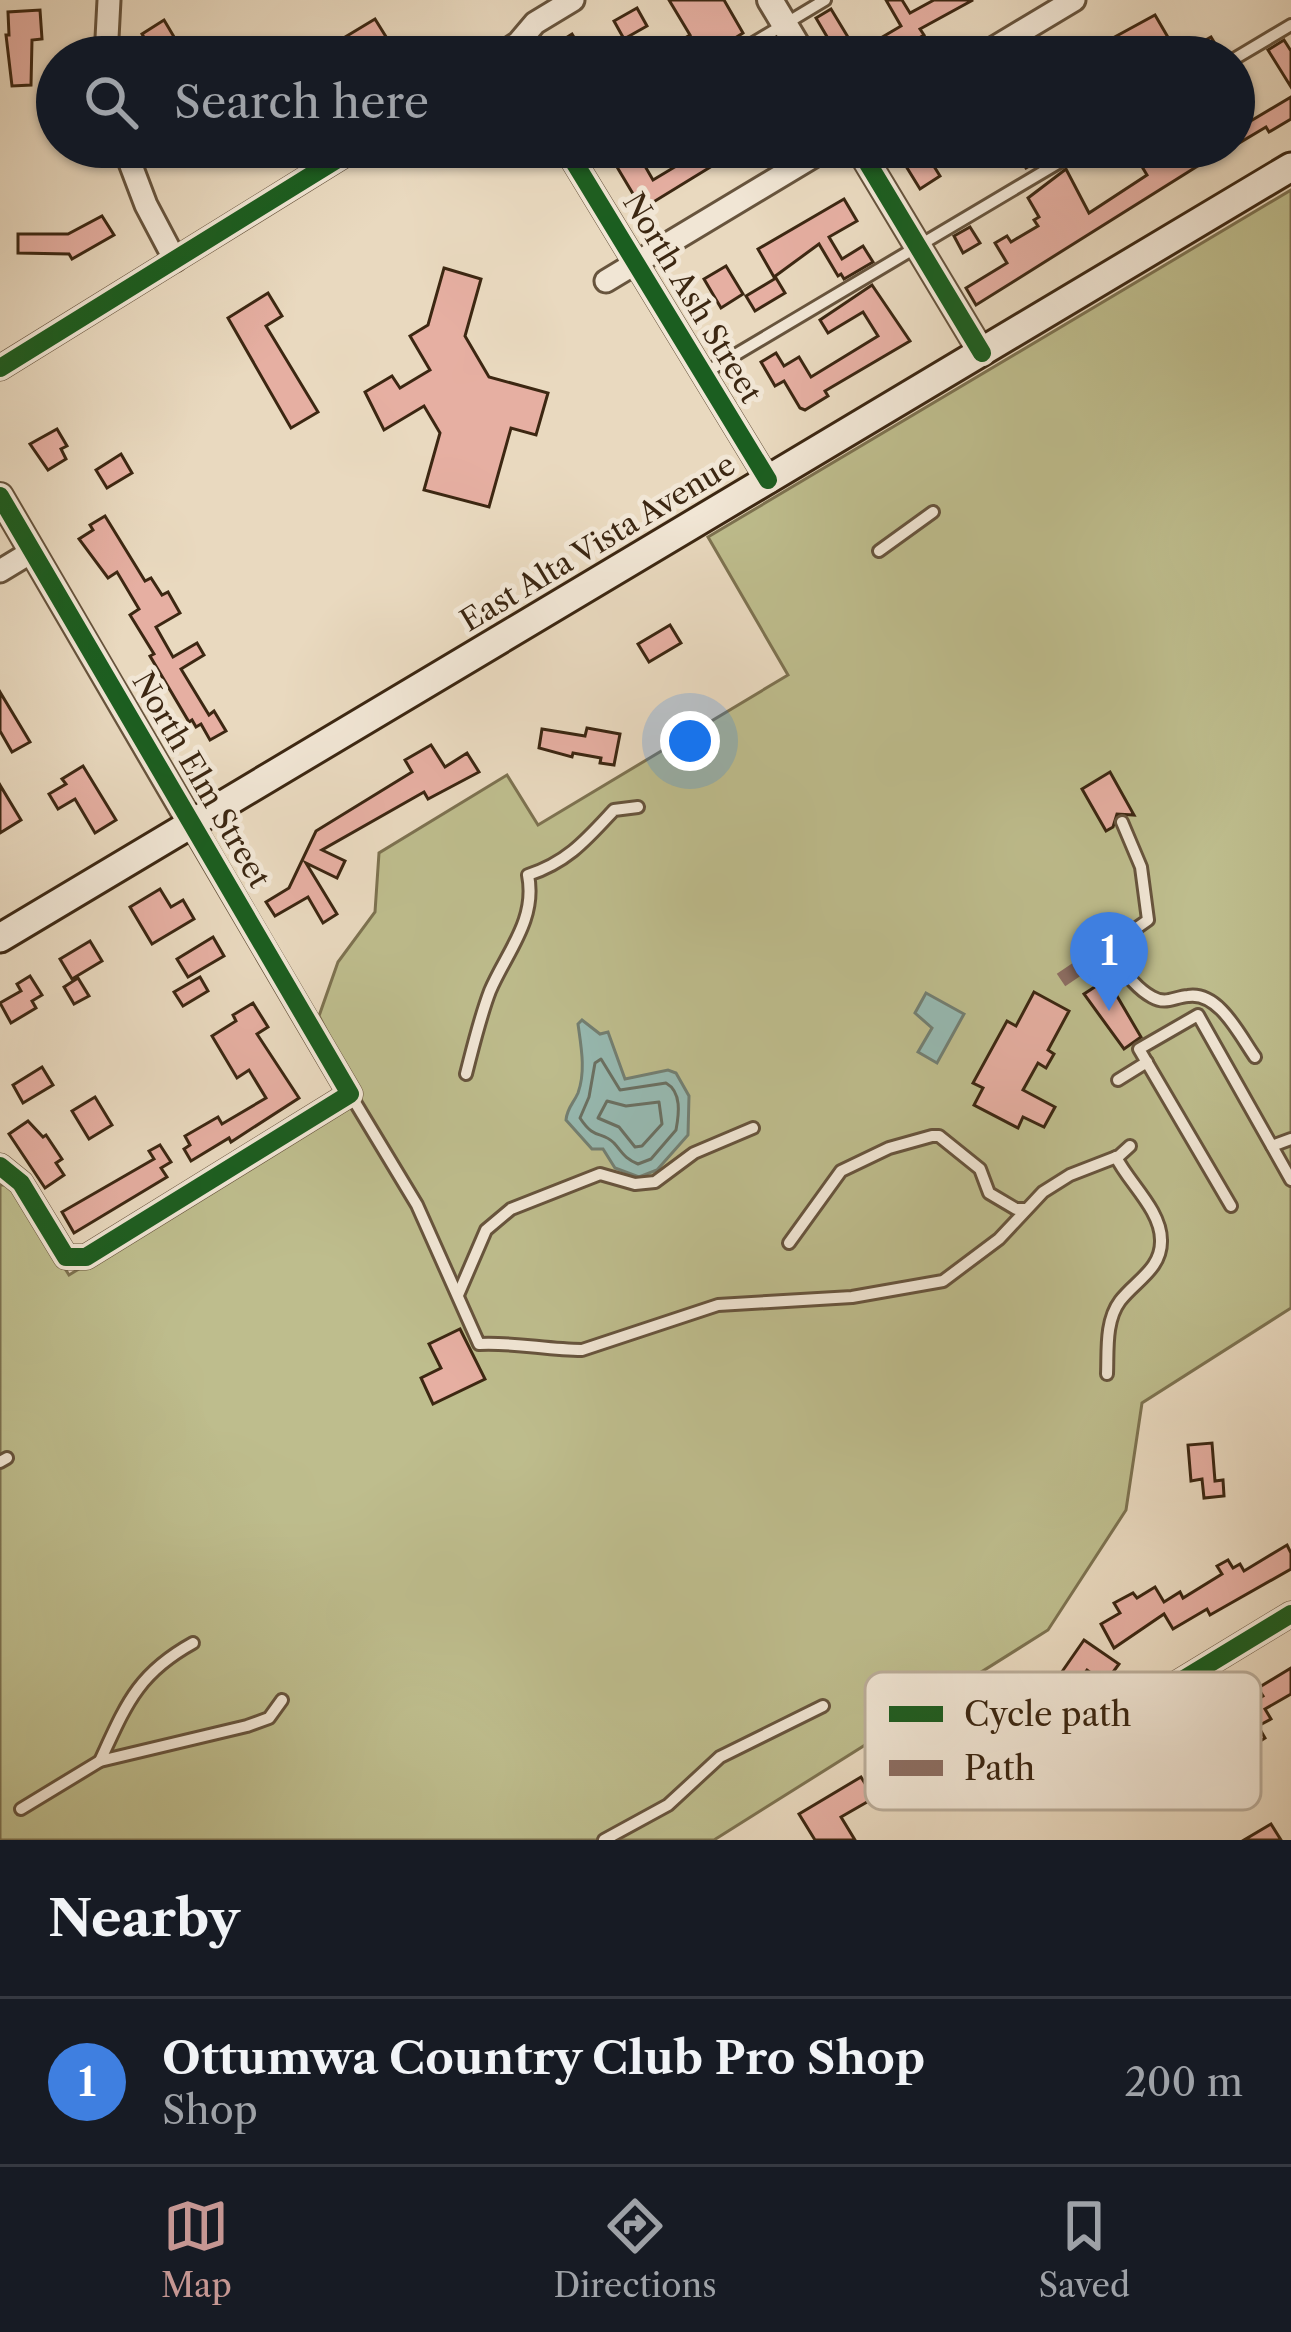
<!DOCTYPE html>
<html lang="en">
<head>
<meta charset="utf-8">
<style>
	body { margin:0; font-family:"Libre Caslon Text",serif; background:#20242c; color:#f1f3f6 }
	.you { position:absolute; left:690px; top:741px; width:42px; height:42px; margin:-30px; border:9px solid #fff; border-radius:50%; background:#1a73e8; box-shadow:0 0 0 18px #1a73e833 }
	.badge { display:grid; place-items:center; width:78px; height:78px; border-radius:50%; background:#c59692; color:#fff; font-size:39px; font-weight:700 }
	.pin { position:absolute; translate:-50% -99px; filter:drop-shadow(0 3px 6px #0008) }
	.pin::after { content:''; position:absolute; top:63px; width:42px; height:36px; background:inherit; clip-path:polygon(0 0,100% 0,50% 100%) }
	.list { margin:0; padding:0; list-style:none }
	h2 { display:flex; justify-content:space-between; align-items:center; height:156px; margin:0; padding:0 48px; font-size:51px }
	h2 small { font-size:39px; font-weight:400; color:#9ea1a6 }
	.list li { display:grid; grid-template-columns:78px 1fr auto; gap:36px; align-items:center; box-sizing:border-box; height:168px; padding:0 48px; border-top:3px solid #363941 }
	.list b { display:block; font-size:45px; white-space:nowrap }
	.list p { margin:0; font-size:39px; white-space:nowrap; color:#9ea1a6 }
	.list em { font-size:39px; font-style:normal; color:#9ea1a6 }
	.icon { flex:none; width:66px; height:66px; fill:none; stroke:currentColor; stroke-width:2; stroke-linecap:round; stroke-linejoin:round }
	.map { position:relative; flex:none; width:1291px; height:1840px; overflow:hidden }
	.search { position:absolute; background:#171b24; box-shadow:0 3px 9px #0004; left:36px; right:36px; top:36px; height:132px; display:flex; align-items:center; gap:30px; box-sizing:border-box; padding:0 42px; border-radius:66px; color:#9ea1a6; font-size:45px }
	.sheet { height:324px; background:#171b24 }
	nav { display:flex; justify-content:space-around; align-items:center; box-sizing:border-box; height:168px; border-top:3px solid #363941; background:#171b24; font-size:33px; color:#9ea1a6 }
	nav a { display:grid; justify-items:center; gap:6px }
	nav .on { color:#c59692 }
	.map>svg:first-child { display:block }
	.green { fill:#bebd8d; stroke:#7d7250; stroke-width:3 }
	.water { fill:#97bab2; stroke:#737f72; stroke-width:3 }
	.lines { fill:none; stroke-linecap:round; stroke-linejoin:round }
	.shore { stroke:#6a7062; stroke-width:3 }
	.building { fill:#e6afa2; stroke:#3c2712; stroke-width:3 }
	.service-casing { stroke:#67543d; stroke-width:16 }
	.minor-casing { stroke:#67543d; stroke-width:27 }
	.tertiary-casing { stroke:#67543d; stroke-width:30 }
	.secondary-casing { stroke:#3c2712; stroke-width:33 }
	.service { stroke:#f1e6d5; stroke-width:10 }
	.minor { stroke:#f1e6d5; stroke-width:21 }
	.tertiary { stroke:#f1e6d5; stroke-width:24 }
	.secondary { stroke:#f1e6d5; stroke-width:27 }
	.quiet { stroke:#8d6e63; stroke-width:15; stroke-dasharray:30 15; stroke-linecap:butt }
	.cycleway-casing { stroke:#f1e6d5; stroke-width:26 }
	.cycleway { stroke:#1b5e20; stroke-width:18 }
	.labels { text-anchor:middle; stroke-width:10; stroke-linejoin:round; paint-order:stroke }
	.street-label { font-size:30px; fill:#3c2712; stroke:#f1e6d5 }
	.key { fill:#f1e6d5; stroke:#bbad9a; stroke-width:3 }
	.key-label { font-size:33px; fill:#3c2712 }
</style>
</head>
<body>
<div class="map">
<svg width="1291" height="1840" viewBox="0 0 1291 1840">
	<rect width="100%" height="100%" fill="#e9d9bf"/>
	<filter id="stains"><feTurbulence type="fractalNoise" baseFrequency=".00167" numOctaves="4"/><feColorMatrix values="0 0 0 0 .2 0 0 0 0 .09 0 0 0 0 .02 0 0 0 .5 -.17"/></filter>
	<radialGradient id="worn" r=".72"><stop offset=".6" stop-color="#630" stop-opacity="0"/><stop offset="1" stop-color="#630" stop-opacity=".3"/></radialGradient>
	<polygon class="green" points="1291,190 1291,1308 1142,1403 1126,1510 1048,1630 714,1840 0,1840 0,1185 13,1185 69,1275 361,1096 319,1016 338,962 375,912 379,853 507,775 538,825 788,675 708,537"/>
	<g class="water">
		<polygon points="926,993 964,1014 937,1063 918,1052 932,1028 915,1013"/>
		<path d="M 582,1020 L 600,1034 L 608,1032 L 625,1079 L 668,1070 L 676,1073 L 689,1096 L 688,1135 L 657,1170 L 639,1177 L 615,1168 L 603,1149 L 592,1149 L 566,1120 C 567,1108 573,1104 578,1093 C 586,1071 581,1046 578,1024 Z"/>
	</g>
	<g class="lines">
		<g class="shore">
			<path d="M 601,1059 L 620,1090 L 666,1083 C 682,1092 679,1114 676,1130 L 651,1159 L 638,1164 C 624,1158 623,1153 614,1143 C 601,1130 595,1141 580,1118 L 589,1097 L 595,1063 Z"/>
			<polygon points="607,1101 626,1106 659,1102 662,1124 642,1146 635,1147 619,1127 598,1118"/>
		</g>
	</g>
	<g class="building">
		<polygon points="669,0 724,0 743,33 724,45 721,39 686,57 678,42 690,35"/>
		<polygon points="886,0 902,0 910,13 934,0 973,0 920,29 924,35 888,57 839,57 816,18 831,9 857,52 901,26"/>
		<polygon points="637,8 647,26 624,39 614,21"/>
		<polygon points="40,10 42,39 32,40 31,85 12,86 6,35 9,35 8,12"/>
		<polygon points="1155,15 1169,39 1152,50 1149,45 1128,57 1078,57"/>
		<polygon points="375,19 388,40 381,44 388,57 312,57"/>
		<polygon points="164,20 180,47 156,57 142,34"/>
		<polygon points="572,34 586,57 555,57 550,48"/>
		<polygon points="1211,37 1223,57 1199,57 1193,47"/>
		<polygon points="1284,40 1291,51 1291,87 1268,50"/>
		<polygon points="1291,97 1291,119 1269,132 1266,127 1234,146 1234,122 1245,115 1249,122"/>
		<polygon points="695,147 743,147 642,209 617,167 638,154 653,180 698,153"/>
		<polygon points="922,147 940,176 920,189 901,158"/>
		<polygon points="1013,147 1038,147 1044,157 1026,168"/>
		<polygon points="1160,147 1228,147 976,305 966,288 1007,263 995,243 1007,236 1011,242 1038,226 1034,220 1039,217 1028,198 1066,169 1089,213 1147,175 1138,160"/>
		<polygon points="844,199 857,221 829,237 842,259 863,246 873,262 844,279 841,274 838,276 819,244 774,277 758,249"/>
		<polygon points="102,216 114,235 72,259 69,254 18,253 18,234 68,234"/>
		<polygon points="970,227 980,243 963,253 954,236"/>
		<polygon points="726,266 743,294 721,308 704,279"/>
		<polygon points="444,268 481,279 465,336 489,377 548,393 536,435 511,428 489,507 424,490 440,433 424,406 384,430 365,392 392,376 400,388 430,370 410,336 428,325"/>
		<polygon points="776,278 785,293 755,311 746,296"/>
		<polygon points="872,285 910,341 825,391 828,396 805,410 800,408 784,381 775,386 761,362 776,353 784,366 799,357 811,377 878,336 863,312 828,333 820,320"/>
		<polygon points="268,293 282,316 266,326 318,412 291,428 228,318"/>
		<polygon points="57,429 67,446 61,449 66,459 48,470 30,444"/>
		<polygon points="121,454 132,473 107,488 96,470"/>
		<polygon points="105,516 145,581 151,578 162,595 168,592 180,613 156,627 173,657 197,643 204,655 181,669 209,715 214,711 226,731 210,740 201,724 196,727 192,720 189,722 150,656 154,654 130,615 139,609 117,572 108,578 79,539 93,530 90,525"/>
		<polygon points="670,625 681,643 649,662 638,644"/>
		<polygon points="0,692 30,742 12,752 0,731"/>
		<polygon points="587,728 620,734 614,765 600,763 601,758 573,753 572,757 539,748 542,729 585,736"/>
		<polygon points="431,745 445,767 467,753 479,772 428,799 424,792 322,850 345,861 337,878 306,863 337,914 323,923 308,897 275,916 266,902 289,888 316,831 412,772 405,760"/>
		<polygon points="83,766 116,820 95,833 75,799 58,809 49,794 66,784 62,779"/>
		<polygon points="1110,772 1134,815 1117,814 1113,827 1106,831 1082,789"/>
		<polygon points="0,785 21,820 0,833"/>
		<polygon points="160,889 171,907 183,900 194,919 152,944 130,907"/>
		<polygon points="213,937 224,956 188,977 177,959"/>
		<polygon points="90,941 102,961 72,979 60,959"/>
		<polygon points="30,976 42,995 32,1001 36,1008 11,1023 0,1003 21,991 17,984"/>
		<polygon points="200,977 208,991 183,1006 174,992"/>
		<polygon points="78,978 89,996 74,1004 64,987"/>
		<polygon points="1107,979 1141,1037 1124,1049 1084,994"/>
		<polygon points="1034,992 1069,1011 1048,1050 1054,1054 1046,1068 1038,1063 1023,1090 1055,1107 1044,1127 1023,1117 1018,1128 974,1105 983,1088 973,1083 1007,1021 1016,1026"/>
		<polygon points="253,1003 268,1027 257,1034 299,1098 231,1142 229,1138 191,1161 184,1149 190,1145 185,1136 218,1117 222,1124 266,1098 249,1070 237,1078 212,1036 236,1021 233,1015"/>
		<polygon points="42,1067 53,1085 23,1103 13,1085"/>
		<polygon points="95,1097 112,1125 89,1139 72,1111"/>
		<polygon points="28,1121 43,1137 46,1135 62,1159 56,1163 64,1175 45,1188 9,1134"/>
		<polygon points="160,1145 171,1162 161,1168 167,1177 74,1233 62,1212 154,1159 149,1151"/>
		<polygon points="460,1329 485,1379 433,1404 421,1378 441,1368 429,1344"/>
		<polygon points="1212,1443 1215,1481 1223,1480 1224,1496 1204,1498 1202,1479 1191,1481 1188,1445"/>
		<polygon points="1287,1545 1291,1553 1291,1569 1210,1615 1207,1609 1173,1629 1164,1614 1114,1648 1101,1624 1120,1613 1114,1603 1133,1593 1137,1598 1155,1587 1164,1602 1180,1592 1183,1598 1222,1574 1217,1566 1228,1560 1233,1568 1240,1564 1244,1571"/>
		<polygon points="1084,1640 1119,1664 1105,1683 1087,1670 1075,1687 1059,1676"/>
		<polygon points="1291,1668 1291,1694 1265,1709 1271,1719 1258,1726 1265,1738 1208,1774 1216,1786 1204,1793 1195,1777 1131,1788 1127,1766 1173,1757 1175,1768 1225,1735 1218,1723 1263,1696 1258,1688"/>
		<polygon points="861,1777 874,1798 841,1817 855,1840 815,1840 799,1814"/>
		<polygon points="1271,1824 1281,1840 1244,1840"/>
	</g>
	<g class="lines">
		<defs>
			<g id="service">
				<polyline points="730,57 825,0"/>
				<polyline points="1234,59 1291,25"/>
				<polyline points="703,374 1085,147"/>
				<polyline points="879,551 933,512"/>
				<path d="M 1122,822 L 1141,867 L 1148,920 L 1107,949 C 1121,965 1132,986 1152,997 C 1166,1005 1174,997 1188,996 C 1219,991 1240,1036 1255,1057"/>
				<path d="M 466,1074 C 473,1047 480,1017 490,991 C 506,953 537,920 528,875 C 568,862 587,839 614,810 L 638,807"/>
				<polyline points="1118,1080 1147,1062"/>
				<path d="M 350,1094 L 417,1205 L 479,1344 C 514,1342 547,1350 582,1350 L 718,1305 L 852,1297 L 943,1281 L 999,1239 L 1043,1192 L 1070,1175 L 1119,1156 L 1130,1146"/>
				<polyline points="1272,1146 1291,1139"/>
				<polyline points="1231,1206 1139,1049 1198,1015 1291,1180"/>
				<polyline points="789,1243 841,1171 889,1148 932,1136 939,1136 980,1169 989,1193 1016,1209 1025,1209"/>
				<polyline points="458,1295 486,1230 511,1209 600,1174 635,1184 655,1182 694,1153 753,1128"/>
				<path d="M 1107,1374 C 1108,1351 1105,1321 1120,1301 C 1135,1281 1162,1269 1161,1240 C 1161,1210 1128,1182 1116,1157"/>
				<polyline points="0,1462 7,1458"/>
				<path d="M 100,1761 C 126,1705 137,1674 193,1643"/>
				<polyline points="21,1809 100,1761 247,1726 269,1718 282,1700"/>
				<polyline points="604,1840 668,1805 720,1757 823,1706"/>
			</g>
			<g id="minor">
				<polyline points="106,57 109,0"/>
				<polyline points="497,57 518,43 535,23 573,0"/>
				<polyline points="979,57 1074,0"/>
				<polyline points="124,147 146,205 175,260"/>
				<polyline points="565,147 768,480"/>
				<polyline points="606,281 829,147"/>
				<polyline points="0,368 357,147"/>
				<polyline points="0,571 33,551"/>
				<polyline points="0,1166 21,1183 66,1257 86,1257 350,1094 192,825"/>
				<polyline points="1161,1693 1291,1614"/>
			</g>
			<g id="tertiary">
				<polyline points="770,0 804,57"/>
				<polyline points="858,147 982,353"/>
				<polyline points="0,496 192,825"/>
			</g>
			<polyline id="secondary" points="0,938 1291,167"/>
		</defs>
		<use href="#service" class="service-casing"/>
		<use href="#minor" class="minor-casing"/>
		<use href="#tertiary" class="tertiary-casing"/>
		<use href="#secondary" class="secondary-casing"/>
		<use href="#service" class="service"/>
		<use href="#minor" class="minor"/>
		<use href="#tertiary" class="tertiary"/>
		<use href="#secondary" class="secondary"/>
		<polyline class="quiet" points="1061,980 1107,949"/>
		<defs>
			<g id="cycleway">
				<polyline points="565,147 768,480"/>
				<polyline points="858,147 982,353"/>
				<polyline points="0,368 357,147"/>
				<polyline points="0,496 350,1094 86,1257 66,1257 21,1183 0,1166"/>
				<polyline points="1161,1693 1291,1614"/>
			</g>
		</defs>
		<use href="#cycleway" class="cycleway-casing"/>
		<use href="#cycleway" class="cycleway"/>
	</g>
	<g class="labels">
		<g class="street-label">
			<text transform="translate(692 298) rotate(59)" y="10">North Ash Street</text>
			<text transform="translate(598 543) rotate(-31)" y="10">East Alta Vista Avenue</text>
			<text transform="translate(201 780) rotate(60)" y="10">North Elm Street</text>
		</g>
	</g>
	<rect x="865" y="1672" width="396" height="138" rx="18" class="key"/>
	<rect x="889" y="1706" width="54" height="16" fill="#1b5e20"/>
	<rect x="889" y="1760" width="54" height="16" fill="#8d6e63"/>
	<g class="key-label">
		<text x="964" y="1726">Cycle path</text>
		<text x="964" y="1780">Path</text>
	</g>
	<rect width="100%" height="100%" filter="url(#stains)"/>
	<rect width="100%" height="100%" fill="url(#worn)"/>
</svg>
<div class="you"></div>
<div class="pin badge" style="left:1109px;top:1011px;background:#3f7fe0">1</div>
<div class="search"><svg class="icon" aria-label="search" viewBox="0 0 24 24"><circle cx="10" cy="10" r="6"/><path d="M15 15l6 6"/></svg>Search here</div>
</div>
<section class="sheet">
<h2>Nearby<small></small></h2>
<ul class="list">
<li><span class="badge" style="background:#3f7fe0">1</span><div><b>Ottumwa Country Club Pro Shop</b><p>Shop</p></div><em>200 m</em></li>
</ul>
</section>
<nav>
<a class="on"><svg class="icon" aria-label="map" viewBox="0 0 24 24"><path d="M3 6l6-2 6 2 6-2v14l-6 2-6-2-6 2zM9 4v14M15 6v14"/></svg>Map</a>
<a><svg class="icon" aria-label="directions" viewBox="0 0 24 24"><path d="M12 3l9 9-9 9-9-9zM9 14v-3h6M13 9l2 2-2 2"/></svg>Directions</a>
<a><svg class="icon" aria-label="saved" viewBox="0 0 24 24"><path d="M7 4h10v16l-5-4-5 4z"/></svg>Saved</a>
</nav>
</body>
</html>
